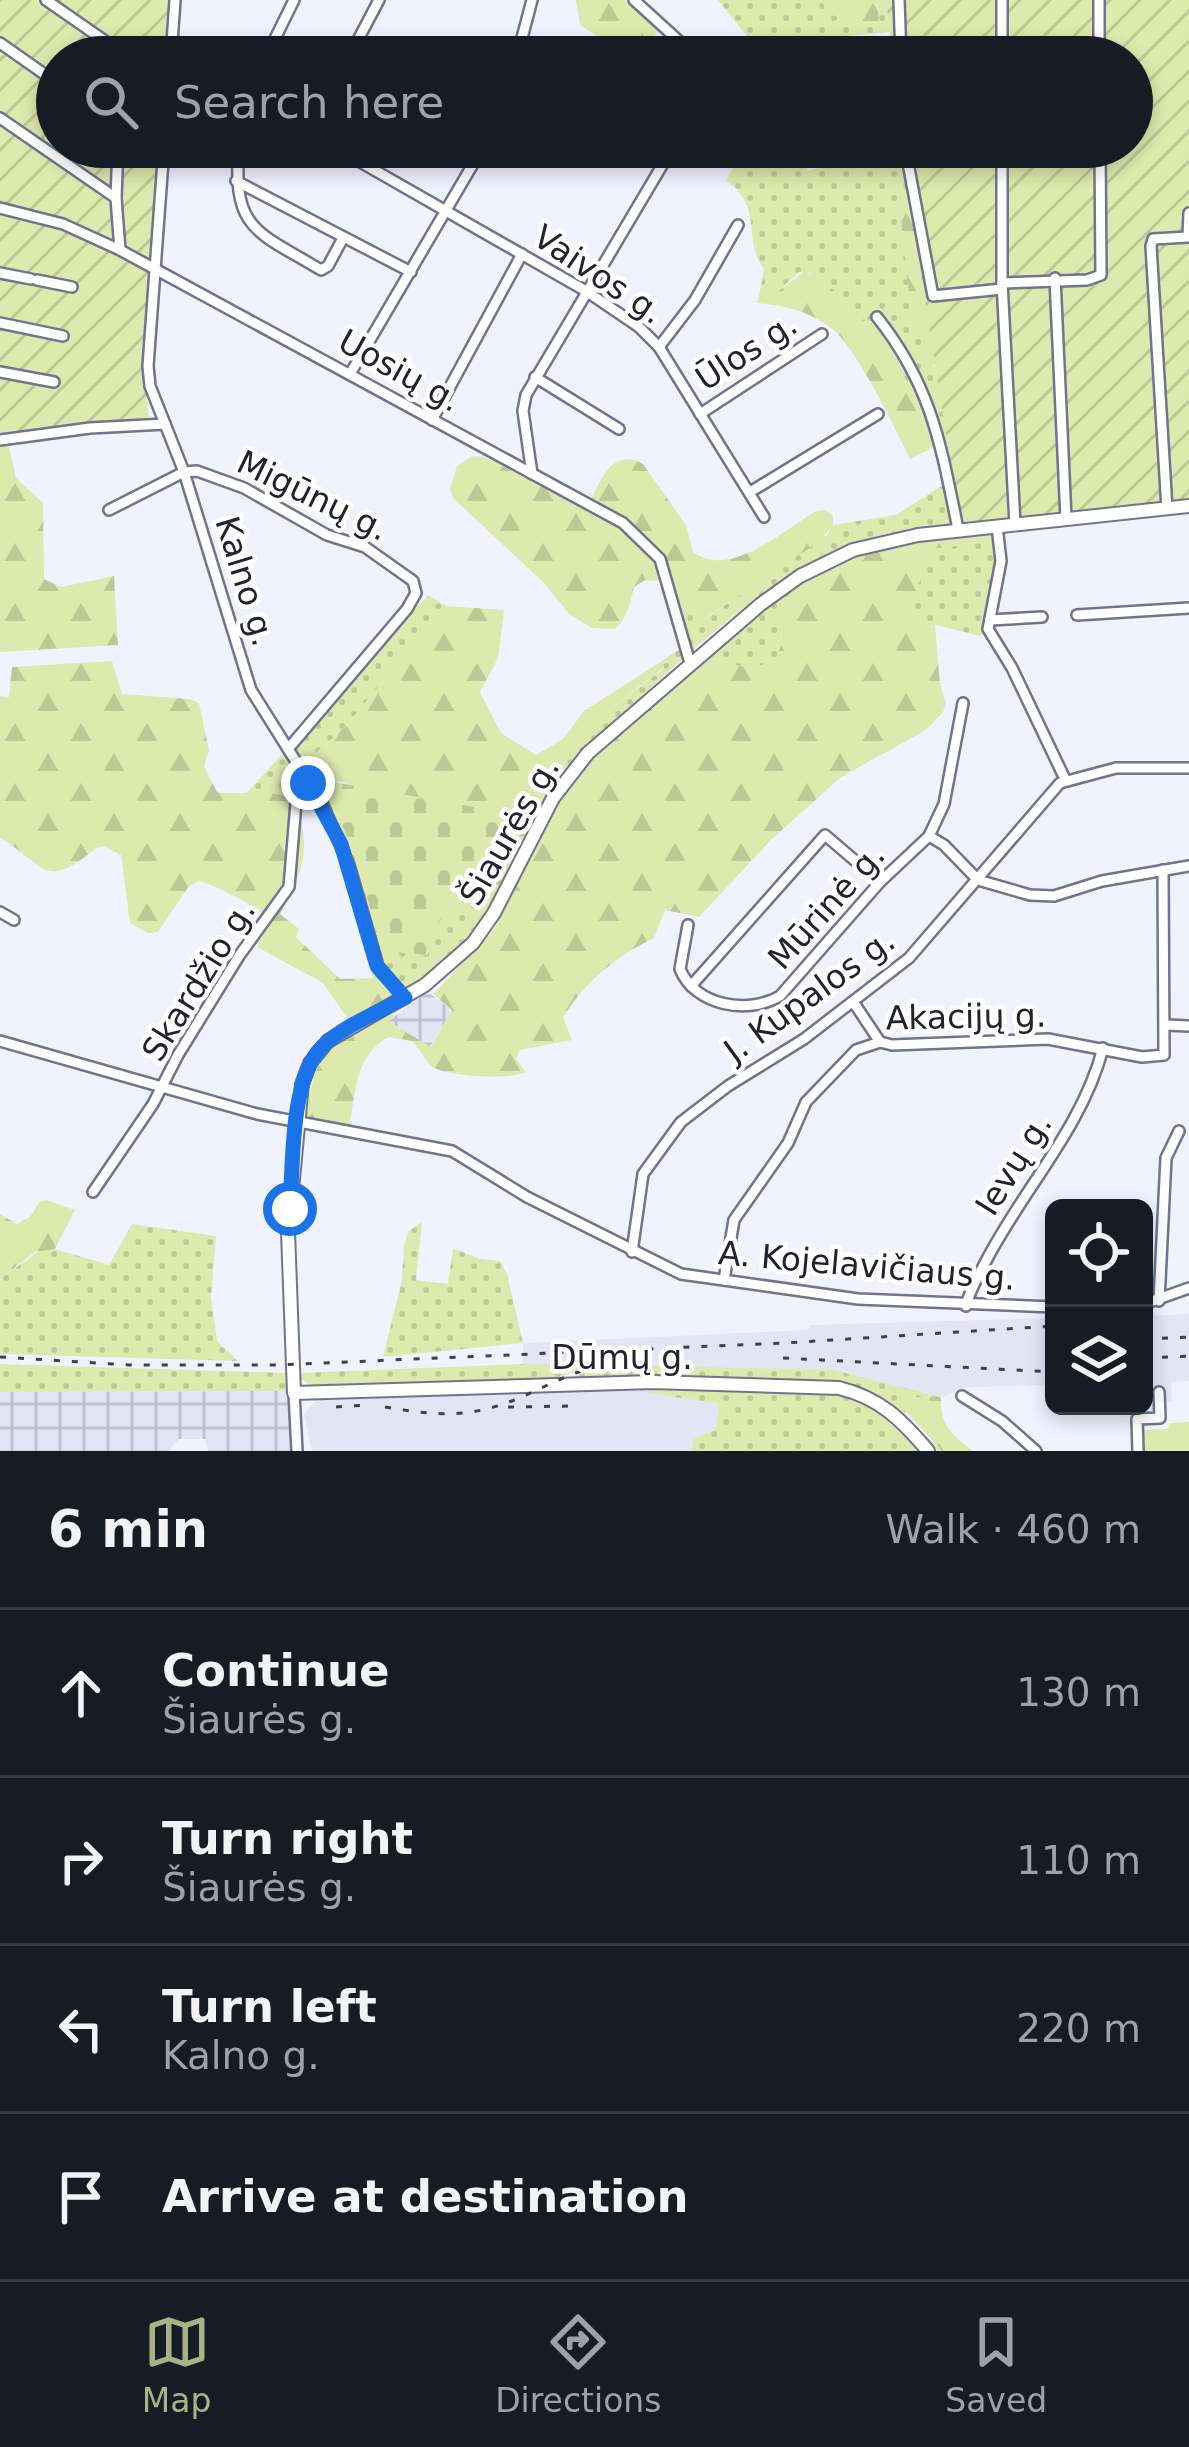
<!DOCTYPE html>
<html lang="en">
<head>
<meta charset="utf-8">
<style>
	body { margin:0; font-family:"DejaVu Sans",sans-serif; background:#20242c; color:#f1f3f6 }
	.controls { position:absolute; right:36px; bottom:36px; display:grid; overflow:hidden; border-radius:18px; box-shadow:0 6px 18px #0003 }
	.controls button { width:108px; height:108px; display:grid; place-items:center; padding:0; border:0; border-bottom:3px solid #363941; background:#171b24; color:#f1f3f6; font:60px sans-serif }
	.stop { position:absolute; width:36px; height:36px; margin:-27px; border:9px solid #1a73e8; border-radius:50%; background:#fff }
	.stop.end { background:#1a73e8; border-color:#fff; box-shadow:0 3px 12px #0008 }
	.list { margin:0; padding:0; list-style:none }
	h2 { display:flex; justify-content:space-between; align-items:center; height:156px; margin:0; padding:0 48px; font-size:51px }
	h2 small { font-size:39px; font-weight:400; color:#9ea1a6 }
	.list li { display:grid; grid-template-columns:78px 1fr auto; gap:36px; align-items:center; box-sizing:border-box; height:168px; padding:0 48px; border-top:3px solid #363941 }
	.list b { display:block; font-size:45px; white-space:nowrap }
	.list p { margin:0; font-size:39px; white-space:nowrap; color:#9ea1a6 }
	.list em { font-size:39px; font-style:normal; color:#9ea1a6 }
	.icon { flex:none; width:66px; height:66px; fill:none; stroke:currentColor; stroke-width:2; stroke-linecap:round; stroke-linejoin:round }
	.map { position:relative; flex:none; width:1189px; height:1451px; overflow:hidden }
	.search { position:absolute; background:#171b24; box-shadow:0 6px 18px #0003; left:36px; right:36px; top:36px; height:132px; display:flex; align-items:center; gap:30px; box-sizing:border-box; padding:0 42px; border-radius:66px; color:#9ea1a6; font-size:45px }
	.sheet { height:828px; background:#171b24 }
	nav { display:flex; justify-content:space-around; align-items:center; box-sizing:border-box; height:168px; border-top:3px solid #363941; background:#171b24; font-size:33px; color:#9ea1a6 }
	nav a { display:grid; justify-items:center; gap:6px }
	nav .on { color:#abb187 }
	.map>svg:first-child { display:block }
	.built { fill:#e3e4f4 }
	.industrial { fill:url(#industrial-grid) }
	.grass { fill:url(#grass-dots) }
	.forest { fill:url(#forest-firs) }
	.cemetery { fill:url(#cemetery-stones) }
	.park { fill:#dde9ad }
	.garden { fill:url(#garden-furrows) }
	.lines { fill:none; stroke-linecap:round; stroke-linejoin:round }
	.minor-casing { stroke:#72738f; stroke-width:14 }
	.secondary-casing { stroke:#72738f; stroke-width:16 }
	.minor { stroke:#fff; stroke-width:9 }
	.secondary { stroke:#fff; stroke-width:12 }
	.rail { stroke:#3f404b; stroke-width:3; stroke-dasharray:6 12; stroke-linecap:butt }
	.route { stroke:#1a73e8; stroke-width:15 }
	.labels { text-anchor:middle; stroke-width:9; stroke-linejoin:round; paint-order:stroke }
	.street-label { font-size:33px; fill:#21222d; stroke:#fff }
</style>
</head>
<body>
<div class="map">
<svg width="1189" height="1451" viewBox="0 0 1189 1451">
	<defs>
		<pattern id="industrial-grid" width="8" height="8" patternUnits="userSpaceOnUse" patternTransform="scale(3)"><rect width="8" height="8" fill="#e3e4f4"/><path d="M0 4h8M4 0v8" fill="none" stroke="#c2c3d2"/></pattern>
		<pattern id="grass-dots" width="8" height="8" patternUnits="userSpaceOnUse" patternTransform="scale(3)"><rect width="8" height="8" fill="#dde9ad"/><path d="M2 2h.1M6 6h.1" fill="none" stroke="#bdc895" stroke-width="1.8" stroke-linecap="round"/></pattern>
		<pattern id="forest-firs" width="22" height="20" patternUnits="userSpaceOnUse" patternTransform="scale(3)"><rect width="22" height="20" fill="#dde9ad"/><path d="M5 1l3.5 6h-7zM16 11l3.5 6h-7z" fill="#bdc895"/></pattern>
		<pattern id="cemetery-stones" width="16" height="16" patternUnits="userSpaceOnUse" patternTransform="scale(3)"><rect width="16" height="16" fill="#dde9ad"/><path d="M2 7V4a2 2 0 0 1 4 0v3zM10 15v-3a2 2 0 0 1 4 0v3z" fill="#bdc895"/></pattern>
		<pattern id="garden-furrows" width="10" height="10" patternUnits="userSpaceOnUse" patternTransform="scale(3)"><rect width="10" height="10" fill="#dde9ad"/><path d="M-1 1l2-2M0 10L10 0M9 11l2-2" fill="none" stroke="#bdc895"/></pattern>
	</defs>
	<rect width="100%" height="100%" fill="#f1f2ff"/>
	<g class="built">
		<polygon points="1189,1314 1189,1381 1171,1382 1172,1402 1144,1403 1144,1316"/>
		<polygon points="1054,1318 1054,1385 966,1387 941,1398 833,1370 523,1364 523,1343 808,1330 810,1325"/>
		<polygon points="650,1386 650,1393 719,1404 716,1429 693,1439 691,1451 312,1451 304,1414 317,1399"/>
	</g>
	<g class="industrial">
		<polygon points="428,992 452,1010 430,1047 388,1021"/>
		<polygon points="288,1391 291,1451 208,1451 206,1439 179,1439 169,1451 0,1451 0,1392"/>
	</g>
	<g class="grass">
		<polygon points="718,0 822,0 827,13 860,24 879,15 877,0 886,0 889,32 788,42 789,57 735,57 750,40"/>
		<path d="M 721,147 L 803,147 L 807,171 L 901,147 L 910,192 L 911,313 L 933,366 L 939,368 L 948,444 L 932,448 C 913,368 870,326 810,273 L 799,272 L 778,291 L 760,291 L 764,269 C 742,241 764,205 726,181 L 738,159 Z"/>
		<path d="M 954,478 L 960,524 C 924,529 886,531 851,544 C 766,576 676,665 609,727 L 591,744 L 475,933 L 442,968 L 398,997 L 372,976 C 368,917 343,852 316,800 L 299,812 L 243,797 L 428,595 L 446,606 L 345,727 L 305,763 L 333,782 L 329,799 L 352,847 L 380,942 L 390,951 L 427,955 L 444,908 L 542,777 L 594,722 L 664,668 L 662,661 L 688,643 L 683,612 L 703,620 L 827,535 L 833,525 L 896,515 Z"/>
		<polygon points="996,540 997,574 981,636 935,625 921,629 913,624 913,598 933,549"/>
		<polygon points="806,578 780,632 782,644 775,662 748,668 709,658 759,612"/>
		<polygon points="422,1222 416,1280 448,1284 453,1248 480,1259 500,1261 507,1274 523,1343 383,1357 402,1280 404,1245 409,1231"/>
		<polygon points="132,1224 216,1236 211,1297 217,1341 238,1361 0,1354 0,1279 41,1250 55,1249 109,1265"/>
		<polygon points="0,1364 287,1373 288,1391 0,1392"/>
		<polygon points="523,1364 596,1365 556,1378 311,1385 300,1379 299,1373"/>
		<polygon points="615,1365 833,1370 937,1396 903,1398 906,1417 942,1451 935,1451 887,1401 836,1382 570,1377"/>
		<polygon points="650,1386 838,1394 878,1411 920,1451 691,1451 693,1439 716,1429 719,1404 649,1393"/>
	</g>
	<g class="forest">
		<polygon points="576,0 624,0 661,29 634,57 628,57 580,25"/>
		<polygon points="822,0 877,0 879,21 860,24 827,13"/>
		<polygon points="910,192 939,368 929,362 911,313 900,210 902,197"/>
		<path d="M 805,271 C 868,306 916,379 932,448 L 910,459 C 896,429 854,343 830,327 C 806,310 785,306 757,303 L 760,291 L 778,291 Z"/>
		<polygon points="8,442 16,478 43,503 44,579 61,587 114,576 118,645 0,652 0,443"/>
		<path d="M 473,456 L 485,457 L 586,510 C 599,486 610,445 643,464 L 686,525 L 693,552 C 729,580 784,530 816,511 L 826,510 L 833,516 L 833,525 L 820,541 L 702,620 L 683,612 L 673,582 L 645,580 L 634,587 C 630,603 628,617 615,629 L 592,628 L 569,614 L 544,583 L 453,498 L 450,489 L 457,466 Z"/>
		<path d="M 995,531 L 996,540 L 933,549 L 913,598 L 913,624 L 921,629 L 935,625 L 940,684 L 946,704 L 943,712 L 926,730 L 841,777 L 771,840 L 699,917 L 665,910 L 654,938 C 615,957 586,981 563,1017 L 572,1040 L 520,1050 L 516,1059 L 526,1072 C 511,1080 442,1077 430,1065 C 423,1057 419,1048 412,1041 L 388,1037 C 355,1057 355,1091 350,1126 L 306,1118 C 316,1038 337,1041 402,1005 L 389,1022 L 431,1047 L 452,1010 L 433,994 L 494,930 L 555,807 L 583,767 L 642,712 L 709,658 L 748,668 L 774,662 L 782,644 L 778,611 C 788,600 798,584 810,576 C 863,541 935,538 995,531 Z"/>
		<path d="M 446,606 L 504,610 L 498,658 L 480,692 L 501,733 L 536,755 L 563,739 L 584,711 L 662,661 L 664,667 L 594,722 L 514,814 C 445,800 364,803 304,763 L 345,727 Z"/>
		<path d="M 112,661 L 122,694 L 189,699 L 199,703 L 209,750 L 204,766 L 217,792 C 244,797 271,785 294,802 C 314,848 302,873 280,914 L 299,929 L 296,937 L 340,979 L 377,978 L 398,997 L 350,1022 L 323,983 L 257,947 L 272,919 C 254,906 221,887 199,881 L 189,886 L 158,932 L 148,933 L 130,923 L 121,855 L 103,846 L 95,849 C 43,892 45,864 0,838 L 0,696 L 9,697 L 12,667 Z"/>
		<polygon points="46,1200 75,1210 55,1249 35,1252 0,1279 0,1214 17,1224 30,1217 40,1201"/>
		<path d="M 937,1396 L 941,1398 C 940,1426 952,1434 973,1451 L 942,1451 L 898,1403 L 903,1398 Z"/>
	</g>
	<polygon class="cemetery" points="333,782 514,814 457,912 444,909 427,955 390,951 380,942 352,847 329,798"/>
	<polygon class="park" points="1189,1422 1189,1451 1141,1451 1140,1430 1168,1429 1169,1423"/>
	<g class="garden">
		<polygon points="0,0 174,0 170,57 57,57 57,147 163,147 145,384 150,428 94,429 0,443"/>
		<polygon points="886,0 1189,0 1189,500 960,524 901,147 1132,147 1132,57 892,57"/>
	</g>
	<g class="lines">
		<defs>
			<g id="minor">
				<polyline points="46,0 105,41"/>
				<polyline points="634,0 690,51"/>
				<polyline points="899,0 901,57"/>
				<polyline points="1002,0 1002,57"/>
				<polyline points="1099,0 1099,57"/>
				<polyline points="0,43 57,83"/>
				<polyline points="171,57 175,0"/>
				<polyline points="266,57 294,0"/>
				<polyline points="349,57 379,0"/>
				<polyline points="517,57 532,0"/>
				<polyline points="0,118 116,198"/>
				<polyline points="118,147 116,198 120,250"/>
				<polyline points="164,147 148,366 150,386 184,472 251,690 322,803 349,865 378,966 405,998"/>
				<path d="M 239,147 C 232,230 256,231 321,270 L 328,266 L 343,238"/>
				<polyline points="334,147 586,291 639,327 659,347 764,517"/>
				<polyline points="905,147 933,296 1002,289"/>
				<polyline points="1002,147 1002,283 1015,524"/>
				<polyline points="236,181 411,272"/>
				<polyline points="0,208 63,224 120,250 623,523 660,559 690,663"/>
				<polyline points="0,273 31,279"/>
				<polyline points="1055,278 1066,519"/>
				<polyline points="37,280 72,287"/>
				<polyline points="1002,283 1087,280 1101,275 1100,147"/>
				<path d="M 877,317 C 932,386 941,446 958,529"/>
				<polyline points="0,323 63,336"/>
				<polyline points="659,347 695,300 738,225"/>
				<polyline points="0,372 54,382"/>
				<polyline points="350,374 483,147"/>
				<polyline points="535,377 619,429"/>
				<polyline points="700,414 822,334"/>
				<polyline points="432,420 522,254"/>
				<polyline points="0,440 90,428 165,424"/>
				<polyline points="532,474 523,411 526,395 673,147"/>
				<polyline points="750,492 878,414"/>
				<polyline points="1167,509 1151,246 1153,239 1188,237 1189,213"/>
				<polyline points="109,510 184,472 197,471 244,488 327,535 365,547 413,581 416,593 407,609 288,749"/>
				<polyline points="997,526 1001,561 988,629 1012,668 1065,779"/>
				<polyline points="1077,615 1189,608"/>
				<polyline points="990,620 1042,617"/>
				<polyline points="929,836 944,845 978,880 1030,895 1054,896 1102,881 1189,866"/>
				<polyline points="0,912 14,920"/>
				<path d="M 688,925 L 680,969 C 695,1006 748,1015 780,996 L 880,882 L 929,836 L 944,804 L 963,703"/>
				<polyline points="691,986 825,835 880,882"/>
				<polyline points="854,1003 880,1042"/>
				<polyline points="1166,1025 1189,1026"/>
				<polyline points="0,1041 257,1114 452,1151 527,1197 681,1274 858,1299 1054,1307"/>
				<polyline points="93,1192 153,1104 178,1055 239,956 289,887 296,803 308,783"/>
				<polyline points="632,1252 643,1174 681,1122 728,1086 804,1039 909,958 1060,783 1116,768 1189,768"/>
				<polyline points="724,1280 734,1220 788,1143 806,1102 856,1050 880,1042 892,1045 1048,1039 1142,1057 1164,1055 1163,870"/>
				<polyline points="1159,1301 1166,1158 1179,1131"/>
				<polyline points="1144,1304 1189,1288"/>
				<path d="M 966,1306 C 969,1291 978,1277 985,1263 C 1022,1190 1082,1129 1103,1048"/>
				<polyline points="294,1393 297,1451"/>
				<polyline points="962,1396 1002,1421 1036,1451"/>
				<polyline points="1138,1451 1137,1419 1160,1418 1159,1392"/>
			</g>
			<path id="secondary" d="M 928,1451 C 902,1420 880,1398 839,1388 L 653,1382 L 294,1393 L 288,1232 L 302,1084 L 310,1063 L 328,1041 L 425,985 L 473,943 L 494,913 L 553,798 L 588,753 L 761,604 L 800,576 L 853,550 L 918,535 L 1189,506"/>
		</defs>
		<use href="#minor" class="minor-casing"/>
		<use href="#secondary" class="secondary-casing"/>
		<use href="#minor" class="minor"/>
		<use href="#secondary" class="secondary"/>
		<g class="rail">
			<polyline points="1144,1339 1189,1337"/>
			<polyline points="0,1357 130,1365 277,1365 784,1343 1054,1326"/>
			<polyline points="783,1358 1054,1372"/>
			<polyline points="1144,1358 1189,1356"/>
			<polyline points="336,1407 366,1405"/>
			<path d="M 385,1407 C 421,1413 454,1418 490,1408 C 534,1397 569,1367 616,1364"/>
			<polyline points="508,1407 573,1406"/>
		</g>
	</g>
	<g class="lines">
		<path class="route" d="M 290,1209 C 293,1165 290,1077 323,1046 C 345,1025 379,1012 405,998 L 377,966 L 341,844 L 308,783"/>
	</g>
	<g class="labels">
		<g class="street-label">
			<text transform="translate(599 274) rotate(34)" y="12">Vaivos g.</text>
			<text transform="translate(746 351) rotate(-33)" y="12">Ūlos g.</text>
			<text transform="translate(400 370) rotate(29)" y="12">Uosių g.</text>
			<text transform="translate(313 495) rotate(26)" y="12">Migūnų g.</text>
			<text transform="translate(246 581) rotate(73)" y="12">Kalno g.</text>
			<text transform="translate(509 831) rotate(-60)" y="12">Šiaurės g.</text>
			<text transform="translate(826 906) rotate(-48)" y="12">Mūrinė g.</text>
			<text transform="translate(198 980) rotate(-58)" y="12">Skardžio g.</text>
			<text transform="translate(809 995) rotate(-36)" y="12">J. Kupalos g.</text>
			<text transform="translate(966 1016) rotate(-1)" y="12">Akacijų g.</text>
			<text transform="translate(1013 1164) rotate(-58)" y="12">Ievų g.</text>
			<text transform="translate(867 1265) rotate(5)" y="12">A. Kojelavičiaus g.</text>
			<text x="622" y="1369">Dūmų g.</text>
		</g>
	</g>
</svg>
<div class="controls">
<button><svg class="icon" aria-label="locate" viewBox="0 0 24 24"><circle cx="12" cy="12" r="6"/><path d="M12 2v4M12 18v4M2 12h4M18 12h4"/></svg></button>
<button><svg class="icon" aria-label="layers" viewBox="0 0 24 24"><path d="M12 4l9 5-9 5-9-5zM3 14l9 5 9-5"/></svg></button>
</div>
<div class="stop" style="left:290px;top:1209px"></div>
<div class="stop end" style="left:308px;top:783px"></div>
<div class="search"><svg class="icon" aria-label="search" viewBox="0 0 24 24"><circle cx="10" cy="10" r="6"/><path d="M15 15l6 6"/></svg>Search here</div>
</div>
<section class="sheet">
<h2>6 min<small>Walk · 460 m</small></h2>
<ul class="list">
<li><svg class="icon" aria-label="ahead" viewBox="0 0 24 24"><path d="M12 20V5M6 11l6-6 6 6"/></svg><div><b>Continue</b><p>Šiaurės g.</p></div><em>130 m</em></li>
<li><svg class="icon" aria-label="right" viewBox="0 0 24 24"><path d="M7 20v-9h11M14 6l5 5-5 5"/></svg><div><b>Turn right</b><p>Šiaurės g.</p></div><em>110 m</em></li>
<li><svg class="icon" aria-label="left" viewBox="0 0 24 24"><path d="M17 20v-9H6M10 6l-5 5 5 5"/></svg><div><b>Turn left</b><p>Kalno g.</p></div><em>220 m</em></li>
<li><svg class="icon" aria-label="arrive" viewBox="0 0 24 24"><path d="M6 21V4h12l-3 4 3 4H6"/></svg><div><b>Arrive at destination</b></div></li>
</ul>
</section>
<nav>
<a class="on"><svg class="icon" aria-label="map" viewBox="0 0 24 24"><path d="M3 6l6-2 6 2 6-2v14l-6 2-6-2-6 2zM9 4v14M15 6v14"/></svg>Map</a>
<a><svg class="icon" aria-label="directions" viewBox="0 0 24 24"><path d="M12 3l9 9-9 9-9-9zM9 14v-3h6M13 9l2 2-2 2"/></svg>Directions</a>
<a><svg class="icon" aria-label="saved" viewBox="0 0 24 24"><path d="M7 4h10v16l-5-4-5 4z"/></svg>Saved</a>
</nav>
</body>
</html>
